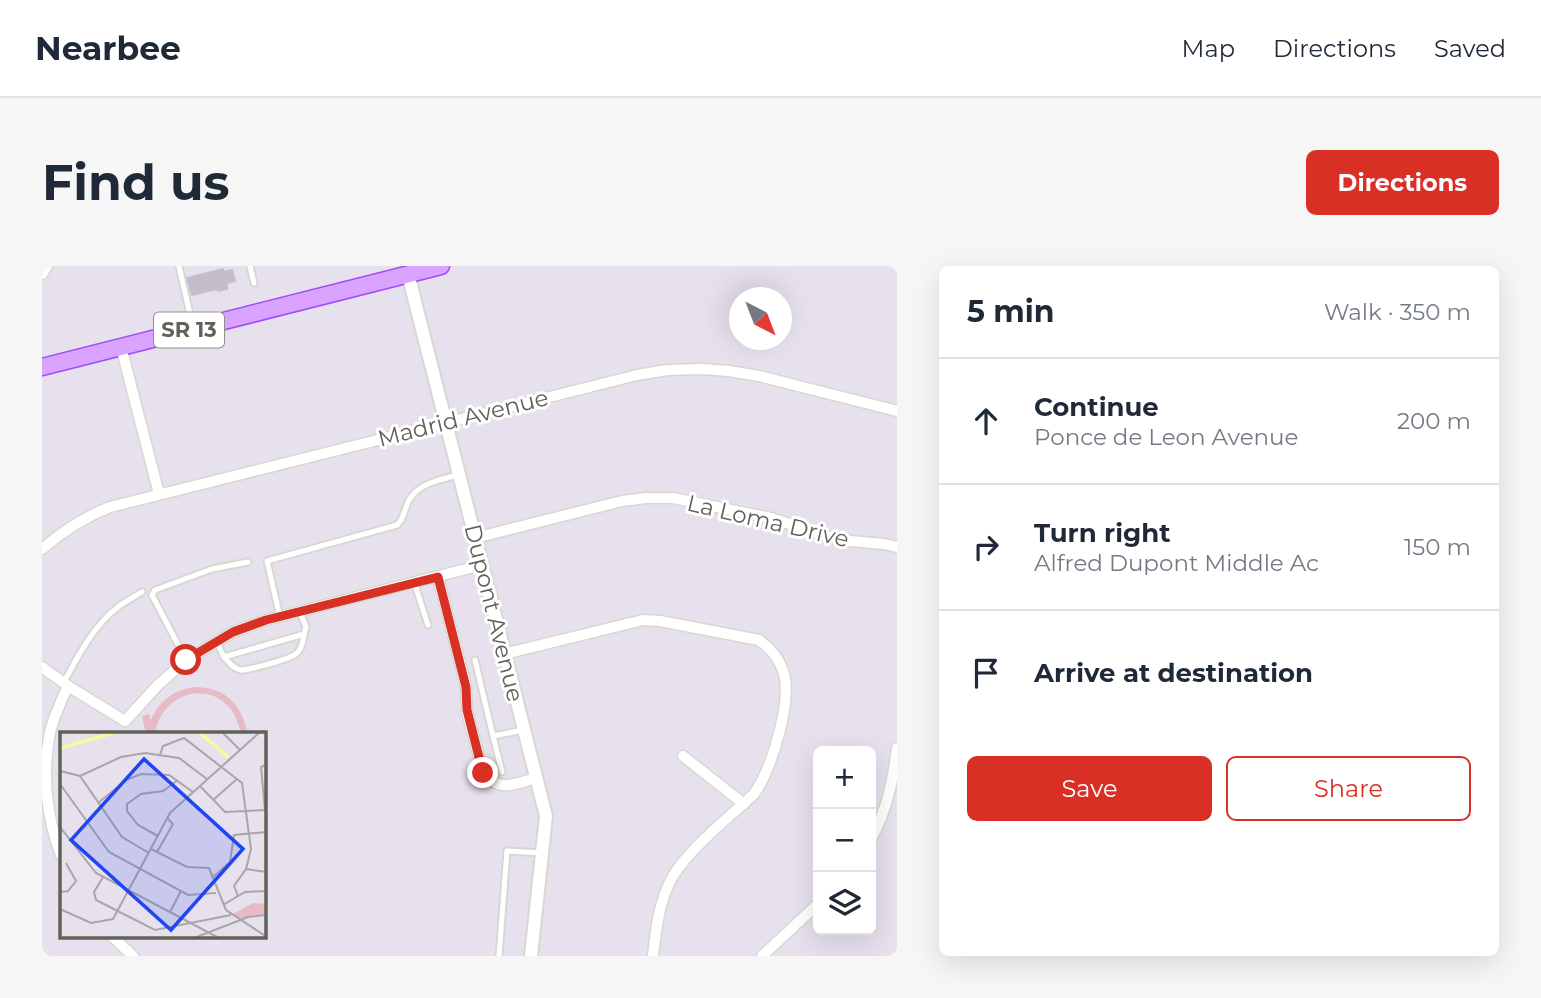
<!DOCTYPE html>
<html lang="en">
<head>
<meta charset="utf-8">
<style>
	body { margin:0; font-family:Montserrat,sans-serif; background:#f6f6f7; color:#1f2937 }
	.controls { position:absolute; right:21px; bottom:21px; display:grid; overflow:hidden; border-radius:10px; box-shadow:0 7px 28px #0002 }
	.controls button { width:63px; height:63px; display:grid; place-items:center; padding:0; border:0; border-bottom:2px solid #e0e1e3; background:#fff; color:#1f2937; font:35px sans-serif }
	.compass { position:absolute; left:687px; top:21px; width:63px; height:63px; border-radius:50%; background:#fff; box-shadow:0 7px 28px #0002; rotate:138deg }
	.stop { position:absolute; width:21px; height:21px; margin:-16px; border:5px solid #d93025; border-radius:50%; background:#fff }
	.stop.end { background:#d93025; border-color:#fff; box-shadow:0 2px 7px #0008 }
	.list { margin:0; padding:0; list-style:none }
	h2 { display:flex; justify-content:space-between; align-items:center; height:91px; margin:0; padding:0 28px; font-size:30px }
	h2 small { font-size:23px; font-weight:400; color:#747a83 }
	.list li { display:grid; grid-template-columns:46px 1fr auto; gap:21px; align-items:center; box-sizing:border-box; height:126px; padding:0 28px; border-top:2px solid #e0e1e3 }
	.list b { display:block; font-size:26px; white-space:nowrap }
	.list p { margin:0; font-size:23px; white-space:nowrap; color:#747a83 }
	.list em { font-size:23px; font-style:normal; color:#747a83 }
	.actions { display:flex; gap:14px; padding:21px 28px }
	.actions a { flex:1; padding:16px 0; border:2px solid #d93025; border-radius:10px; text-align:center; font-size:24px; color:#d93025 }
	.actions .main { background:#d93025; color:#fff }
	.icon { flex:none; width:38px; height:38px; fill:none; stroke:currentColor; stroke-width:2; stroke-linecap:round; stroke-linejoin:round }
	.map { position:relative; flex:none; width:855px; height:690px; overflow:hidden; border-radius:10px }
	header { display:flex; align-items:center; gap:42px; box-sizing:border-box; height:98px; padding:0 35px; background:#fff; border-bottom:2px solid #e0e1e3 }
	header strong { font-size:33px }
	nav { display:flex; gap:38px; margin-inline-start:auto; font-size:24px }
	.intro { display:flex; align-items:center; justify-content:space-between; box-sizing:border-box; height:168px; padding:0 42px }
	h1 { margin:0; font-size:49px }
	.button { padding:18px 32px; border-radius:10px; background:#d93025; color:#fff; font-size:24px; font-weight:700 }
	main { display:flex; gap:42px; padding:0 42px }
	aside { flex:1; background:#fff; border-radius:10px; box-shadow:0 7px 28px #0002 }
	.map>svg:first-child { display:block }
	.green { fill:#e7bbc6 }
	.building { fill:#c2bdc8; stroke:#c7bed2; stroke-width:2 }
	.lines { fill:none; stroke-linecap:round; stroke-linejoin:round }
	.service-casing { stroke:#d6d9d1; stroke-width:9 }
	.minor-casing { stroke:#d6d9d1; stroke-width:13 }
	.tertiary-casing { stroke:#d6d9d1; stroke-width:16 }
	.primary-casing { stroke:#9e4ef9; stroke-width:19 }
	.service { stroke:#fff; stroke-width:5 }
	.minor { stroke:#fff; stroke-width:10 }
	.tertiary { stroke:#fff; stroke-width:12 }
	.primary { stroke:#d9a3ff; stroke-width:16 }
	.route { stroke:#d93025; stroke-width:9 }
	.labels { text-anchor:middle; stroke-width:6; stroke-linejoin:round; paint-order:stroke }
	.shield { fill:#fff; stroke:#90918b; stroke-width:2 }
	.shield-label { font-size:21px; font-weight:bold; fill:#606259 }
	.street-label { font-size:23px; fill:#606259; stroke:#fff }
	.inset-river { fill:none; stroke:#edff9e; stroke-width:3.5 }
	.inset-road { fill:none; stroke:#a9a6a9; stroke-width:2 }
	.view { fill:#2145f2; fill-opacity:0.15; stroke:#2145f2; stroke-width:3.5 }
	.inset-edge { fill:none; stroke:#606259; stroke-width:3.5 }
</style>
</head>
<body>
<header>
<strong>Nearbee</strong>
<nav><a>Map</a><a>Directions</a><a>Saved</a></nav>
</header>
<div class="intro"><h1>Find us</h1><a class="button">Directions</a></div>
<main>
<div class="map">
<svg width="855" height="690" viewBox="0 0 855 690">
	<rect width="100%" height="100%" fill="#e7e0ed"/>
	<path class="green" d="M 152,421 C 184,421 199,438 206,468 L 199,468 C 197,459 194,450 188,442 C 162,412 118,431 113,468 L 104,468 L 100,450 L 107,448 L 109,454 C 117,435 131,424 152,421 Z"/>
	<polygon class="building" points="181,3 182,6 190,4 193,15 185,17 185,23 176,25 175,23 150,29 145,12"/>
	<g class="lines">
		<defs>
			<g id="service">
				<polyline points="137,0 151,62"/>
				<polyline points="208,0 212,17"/>
				<polyline points="372,316 386,359"/>
				<path d="M 238,351 L 225,295 L 355,259 C 363,252 362,243 367,234 C 377,217 398,214 415,209"/>
				<polyline points="175,377 182,391 262,368 264,361 258,346"/>
				<path d="M 182,391 C 187,396 191,403 199,404 C 207,404 248,393 254,388 C 260,383 261,375 262,368"/>
				<polyline points="144,394 110,329 113,324 170,303 206,296"/>
				<polyline points="433,394 451,470 482,464"/>
				<path d="M 22,416 C 36,390 52,359 76,341 C 84,335 92,331 100,326"/>
				<polyline points="451,470 460,506"/>
				<polyline points="457,690 465,585 500,587"/>
			</g>
			<g id="minor">
				<polyline points="0,8 5,0"/>
				<polyline points="79,81 117,228"/>
				<polyline points="433,272 580,235 604,232 631,232 729,252 797,274 842,278 855,281"/>
				<path d="M 0,283 C 21,265 42,251 68,241 L 595,109 L 625,104 L 660,103 L 687,105 L 717,110 L 855,145"/>
				<path d="M 396,311 L 424,420 L 425,445 L 441,507 C 458,527 472,518 494,512"/>
				<path d="M 462,388 L 601,354 L 618,355 L 717,374 C 730,384 737,392 742,408 C 750,437 729,504 712,528 C 687,551 648,582 631,610 C 617,634 614,663 611,690"/>
				<polyline points="0,401 26,420 83,455 116,419 143,395 191,366 224,354 440,299"/>
				<polyline points="641,490 702,538"/>
				<path d="M 829,573 C 845,544 851,514 855,482"/>
				<path d="M 19,589 C 4,551 0,506 8,466 C 12,450 19,435 26,420"/>
				<polyline points="71,671 91,690"/>
				<polyline points="720,690 776,638"/>
			</g>
			<polyline id="tertiary" points="366,8 504,550 489,690"/>
			<polyline id="primary" points="0,101 399,0"/>
		</defs>
		<use href="#service" class="service-casing"/>
		<use href="#minor" class="minor-casing"/>
		<use href="#tertiary" class="tertiary-casing"/>
		<use href="#primary" class="primary-casing"/>
		<use href="#service" class="service"/>
		<use href="#minor" class="minor"/>
		<use href="#tertiary" class="tertiary"/>
		<use href="#primary" class="primary"/>
	</g>
	<g class="lines">
		<polyline class="route" points="144,394 191,366 224,354 396,311 424,421 425,444 441,507"/>
	</g>
	<g class="labels">
		<rect class="shield" x="112" y="46.5" width="70" height="35" rx="5"/>
		<g class="shield-label">
			<text x="147" y="71">SR 13</text>
		</g>
		<g class="street-label">
			<text transform="translate(421 152) rotate(-14)" y="8">Madrid Avenue</text>
			<text transform="translate(726 255) rotate(13)" y="8">La Loma Drive</text>
			<text transform="translate(452 347) rotate(76)" y="8">Dupont Avenue</text>
		</g>
	</g>
	<g transform="translate(18 466)">
		<rect width="206" height="206" fill="#e7e0ed"/>
		<path d="M 193,171 L 206,172 L 206,182 L 178,187 L 173,182 Z" fill="#e7bbc6"/>
		<path class="inset-river" d="M 139,0 L 168,25M 0,16 L 57,0"/>
		<path class="inset-road" d="M 162,0 L 180,18M 100,23 L 103,14 L 124,6 L 182,51 L 191,117 L 186,137 L 174,154 L 178,164M 0,39 L 20,44 L 62,105 L 89,121M 20,44 L 61,25 L 85,21 L 119,26 L 147,47M 0,52 L 49,120 L 128,163 L 156,161M 140,54 L 165,80 L 207,78M 153,68 L 177,47M 38,71 L 66,48 L 81,42 L 109,43 L 133,60M 205,78 L 201,35 L 207,32M 0,95 L 36,141 L 159,206M 98,104 L 78,93 L 67,79 L 67,72 L 81,62 L 103,59 L 118,48M 91,117 L 127,135 L 149,136 L 166,178 L 207,205M 97,120 L 113,92 L 107,86M 186,137 L 207,140M 43,145 L 34,160 L 36,168 L 95,198 L 171,183M 152,146 L 170,130 L 174,103 L 207,100M 0,160 L 8,159 L 16,149 L 6,131M 163,173 L 185,160 L 207,159M 0,177 L 31,191 L 53,187 L 110,81 L 200,0M 110,180 L 121,159M 134,206 L 188,185 L 207,183"/>
		<path class="view" d="M 84,27 L 183,117 L 111,198 L 11,108 Z"/>
		<rect width="206" height="206" class="inset-edge"/>
	</g>
</svg>
<div class="controls">
<button>+</button>
<button>−</button>
<button><svg class="icon" aria-label="layers" viewBox="0 0 24 24"><path d="M12 4l9 5-9 5-9-5zM3 14l9 5 9-5"/></svg></button>
</div>
<svg class="compass" viewBox="-18 -18 36 36"><path d="M0-13l5 13h-10z" fill="#e53935"/><path d="M0 13l5-13h-10z" fill="#747a83"/></svg>
<div class="stop" style="left:144px;top:394px"></div>
<div class="stop end" style="left:441px;top:507px"></div>
</div>
<aside>
<h2>5 min<small>Walk · 350 m</small></h2>
<ul class="list">
<li><svg class="icon" aria-label="ahead" viewBox="0 0 24 24"><path d="M12 20V5M6 11l6-6 6 6"/></svg><div><b>Continue</b><p>Ponce de Leon Avenue</p></div><em>200 m</em></li>
<li><svg class="icon" aria-label="right" viewBox="0 0 24 24"><path d="M7 20v-9h11M14 6l5 5-5 5"/></svg><div><b>Turn right</b><p>Alfred Dupont Middle Ac</p></div><em>150 m</em></li>
<li><svg class="icon" aria-label="arrive" viewBox="0 0 24 24"><path d="M6 21V4h12l-3 4 3 4H6"/></svg><div><b>Arrive at destination</b></div></li>
</ul>
<div class="actions"><a class="main">Save</a><a>Share</a></div>
</aside>
</main>
</body>
</html>
